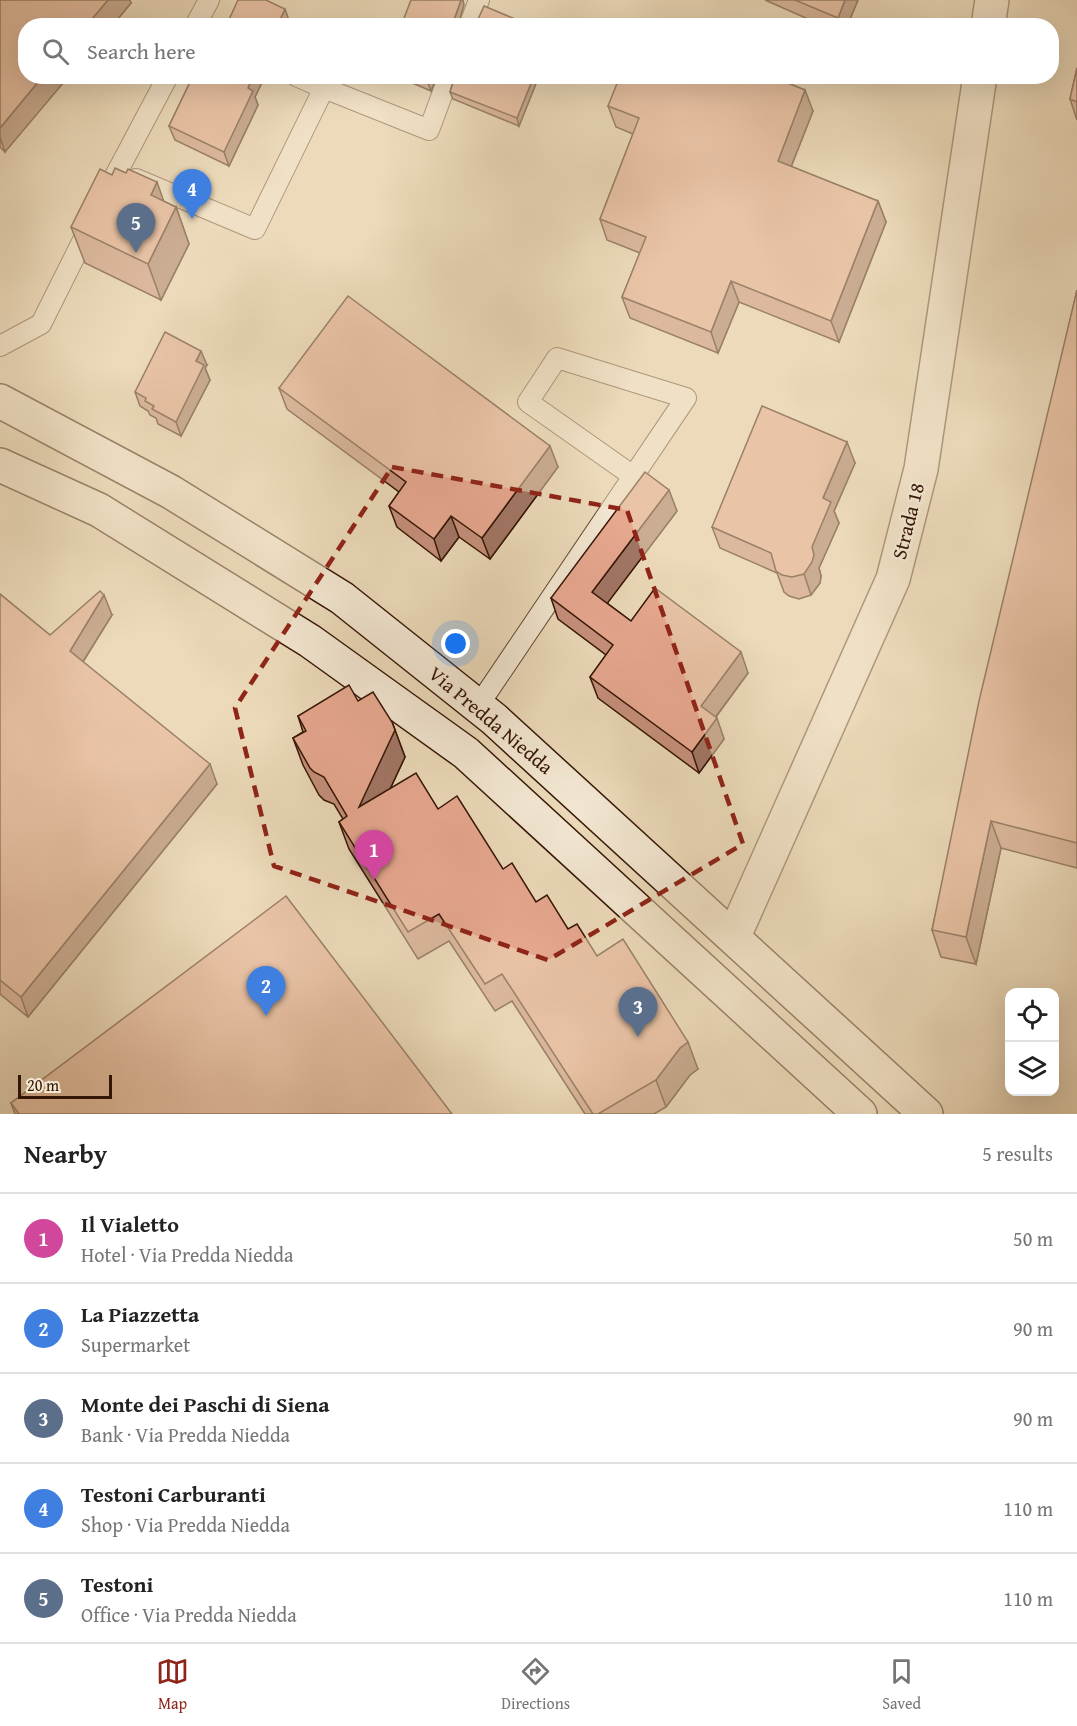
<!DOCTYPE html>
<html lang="en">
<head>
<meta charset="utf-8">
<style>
	body { margin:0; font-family:"Gentium Book Plus",serif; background:#f2f2f2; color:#222 }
	.controls { position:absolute; right:18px; bottom:18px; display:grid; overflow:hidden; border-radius:12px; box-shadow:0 6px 24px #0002 }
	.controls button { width:54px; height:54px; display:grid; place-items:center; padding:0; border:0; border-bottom:2px solid #e0e0e0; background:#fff; color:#222; font:30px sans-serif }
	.scale { position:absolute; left:18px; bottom:15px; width:94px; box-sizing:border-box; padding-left:6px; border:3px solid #351505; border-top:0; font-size:16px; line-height:21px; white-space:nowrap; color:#351505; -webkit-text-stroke:4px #f3e7d2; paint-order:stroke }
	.you { position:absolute; left:456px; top:644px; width:21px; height:21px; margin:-15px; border:4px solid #fff; border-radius:50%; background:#1a73e8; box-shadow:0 0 0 9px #1a73e833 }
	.badge { display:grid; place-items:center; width:39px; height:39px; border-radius:50%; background:#8f2418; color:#fff; font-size:20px; font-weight:700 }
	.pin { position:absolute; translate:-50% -50px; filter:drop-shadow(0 2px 3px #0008) }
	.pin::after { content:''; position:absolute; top:32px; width:21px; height:18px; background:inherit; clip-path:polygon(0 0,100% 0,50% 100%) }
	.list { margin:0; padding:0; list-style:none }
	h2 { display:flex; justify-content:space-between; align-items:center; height:78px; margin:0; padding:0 24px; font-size:26px }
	h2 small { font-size:20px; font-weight:400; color:#767676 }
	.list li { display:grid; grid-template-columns:39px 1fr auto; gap:18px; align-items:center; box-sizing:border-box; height:90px; padding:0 24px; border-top:2px solid #e0e0e0 }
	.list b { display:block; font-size:22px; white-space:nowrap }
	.list p { margin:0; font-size:20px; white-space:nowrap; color:#767676 }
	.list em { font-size:20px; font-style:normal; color:#767676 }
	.icon { flex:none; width:33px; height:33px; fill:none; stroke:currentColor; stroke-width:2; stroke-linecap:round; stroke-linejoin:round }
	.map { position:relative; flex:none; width:1077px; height:1114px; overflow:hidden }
	.search { position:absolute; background:#fff; box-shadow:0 6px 24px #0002; left:18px; right:18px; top:18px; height:66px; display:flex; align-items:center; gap:15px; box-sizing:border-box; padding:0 21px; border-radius:24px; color:#767676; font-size:22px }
	.sheet { height:528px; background:#fff }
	nav { display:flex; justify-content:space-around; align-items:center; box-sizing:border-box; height:84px; border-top:2px solid #e0e0e0; background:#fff; font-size:16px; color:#767676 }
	nav a { display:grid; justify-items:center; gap:3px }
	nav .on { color:#8f2418 }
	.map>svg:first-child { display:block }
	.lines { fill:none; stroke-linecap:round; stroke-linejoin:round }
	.service-casing { stroke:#634632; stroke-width:22 }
	.minor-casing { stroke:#634632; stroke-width:36 }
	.secondary-casing { stroke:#351505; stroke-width:36 }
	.service { stroke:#f3e7d2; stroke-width:20 }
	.minor { stroke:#f3e7d2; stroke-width:33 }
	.secondary { stroke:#f3e7d2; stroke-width:33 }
	.wall { fill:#c7907c; stroke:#351505; stroke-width:1.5 }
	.shaded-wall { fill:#a27665; stroke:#351505; stroke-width:1.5 }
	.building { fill:#e7a890; stroke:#351505; stroke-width:1.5 }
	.marked { fill:none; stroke:#8f2418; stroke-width:4.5; stroke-dasharray:12 8; stroke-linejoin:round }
	.labels { text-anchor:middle; stroke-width:5; stroke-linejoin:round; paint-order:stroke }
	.street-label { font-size:20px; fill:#351505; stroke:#f3e7d2 }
</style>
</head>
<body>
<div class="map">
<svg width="1077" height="1114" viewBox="0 0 1077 1114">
	<rect width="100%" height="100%" fill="#ecdaba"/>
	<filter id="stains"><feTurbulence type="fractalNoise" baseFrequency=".00333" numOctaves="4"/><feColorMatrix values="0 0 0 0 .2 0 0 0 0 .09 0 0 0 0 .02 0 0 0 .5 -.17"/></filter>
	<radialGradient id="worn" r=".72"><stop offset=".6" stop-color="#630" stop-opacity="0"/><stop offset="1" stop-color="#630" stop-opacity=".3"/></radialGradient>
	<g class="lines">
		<defs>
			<g id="service">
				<polyline points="195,26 209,0"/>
				<polyline points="469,26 479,0"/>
				<polyline points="296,76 324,88"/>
				<polyline points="136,179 255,229 324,88 429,130 449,76"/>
				<polyline points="107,191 168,76"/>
				<polyline points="0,346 41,324 90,226"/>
				<polyline points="478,706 686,398 557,358 528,402 633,476"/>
			</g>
			<g id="minor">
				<polyline points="988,26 992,0"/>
				<polyline points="734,936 893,579 921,469 980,76"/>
			</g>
			<g id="secondary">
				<polyline points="0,401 171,492 342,598 494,719 926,1114"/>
				<polyline points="0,465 99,510 310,641 466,753 860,1114"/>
			</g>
		</defs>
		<use href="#service" class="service-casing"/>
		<use href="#minor" class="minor-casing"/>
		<use href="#secondary" class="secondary-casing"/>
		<use href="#service" class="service"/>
		<use href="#minor" class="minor"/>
		<use href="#secondary" class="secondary"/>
	</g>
	<g class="wall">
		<polygon points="0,0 131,3 112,26 26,26 5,152 0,147"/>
		<polygon points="765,0 858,0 847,26 824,26"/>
		<polygon points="1077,68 1077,120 1070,99"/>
		<polygon points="193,76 265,76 255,97 258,105 229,166 175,140 169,126"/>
		<polygon points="396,76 437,76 431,91"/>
		<polygon points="455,76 539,76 519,126 453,99 450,92"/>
		<polygon points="608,106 813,111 791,167 878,201 886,222 839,342 739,302 718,353 630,318 622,297 640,253 607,240 600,219 633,134 616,127"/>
		<polygon points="163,201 176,207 189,244 161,300 85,263 71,227"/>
		<polygon points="1077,290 1077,868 1001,848 976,964 941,957 932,930"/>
		<polygon points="207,365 205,368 210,380 181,436 158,424 156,418 150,415 148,411 140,406 135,392"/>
		<polygon points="279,388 558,467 490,559 459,537 441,561 397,527 389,506 399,492 287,409"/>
		<polygon points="855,463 834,511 839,523 819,568 821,576 820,583 811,595 799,599 789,596 784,592 777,573 720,548 712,527"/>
		<polygon points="677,511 607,603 631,621 748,673 716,717 724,739 699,773 598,698 590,677 606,655 558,619 551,598"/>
		<polygon points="0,594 50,635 112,615 83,662 217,784 28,1017 0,994"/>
		<polygon points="358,701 392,722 402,749 405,757 390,789 438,809 503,869 536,902 568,929 597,956 698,1069 690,1075 666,1107 654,1114 585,1114 512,1001 495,1011 449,941 418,959 349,849 339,822 343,819 334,804 324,800 319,795 303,765 293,738 303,732 298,716"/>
		<polygon points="11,1103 452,1114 15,1114"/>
	</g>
	<g class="shaded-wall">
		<polygon points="108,0 130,0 131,3 112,26 86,26"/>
		<polygon points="461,0 463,0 464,5 458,26 456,26 454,20"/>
		<polygon points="845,0 858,0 847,26 840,26 838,18"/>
		<polygon points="285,9 290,23 289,26 277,26"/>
		<polygon points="43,76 69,76 5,152 0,137 0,128"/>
		<polygon points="253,76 265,76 255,97 258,105 229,166 224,152 248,88"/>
		<polygon points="431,76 437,76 431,91 428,83"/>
		<polygon points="534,76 539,76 519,126 517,118"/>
		<polygon points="805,90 813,111 785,182 778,161"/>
		<polygon points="157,182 170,219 151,195"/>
		<polygon points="878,201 886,222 839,342 831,321"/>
		<polygon points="176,207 189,244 161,300 148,264"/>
		<polygon points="731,281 739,302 718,353 711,332"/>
		<polygon points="201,351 207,365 205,368 210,380 181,436 176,422 196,361"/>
		<polygon points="847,442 855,463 834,511 839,523 819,568 821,576 820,583 811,595 804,574 812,547 823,498"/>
		<polygon points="550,446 558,467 490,559 482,538"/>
		<polygon points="669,490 677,511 600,613 592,592"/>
		<polygon points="451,516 459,537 441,561 434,539"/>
		<polygon points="104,595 112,615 77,671 70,651"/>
		<polygon points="741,652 748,673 708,727 701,706"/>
		<polygon points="717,718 724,739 699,773 692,752"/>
		<polygon points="392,722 405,757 369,834 359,807"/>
		<polygon points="210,764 217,784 28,1017 21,997"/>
		<polygon points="991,821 1001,848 976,964 966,937"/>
		<polygon points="688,1042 698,1069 690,1075 666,1107 656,1080 680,1048"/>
	</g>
	<g class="building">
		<polygon points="0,0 108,0 86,26 26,26 26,76 43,76 0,128"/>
		<polygon points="238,0 266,0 285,9 277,26 226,26"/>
		<polygon points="411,0 461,0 454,20 457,26 401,26"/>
		<polygon points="795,0 845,0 838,18"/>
		<polygon points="484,6 532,26 475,26"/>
		<polygon points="1077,68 1077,102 1070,99"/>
		<polygon points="193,76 253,76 248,88 253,91 224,152 169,126"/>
		<polygon points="412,76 431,76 428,83"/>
		<polygon points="455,76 534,76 517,118 450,92"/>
		<polygon points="620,76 771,76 805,90 778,161 878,201 831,321 731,281 711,332 622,297 646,237 600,219 639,118 608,106"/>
		<polygon points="115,168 126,173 128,169 157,182 151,195 176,207 148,264 71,227 100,169 112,175"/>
		<polygon points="1077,290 1077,843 991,821 966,937 932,930 979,701"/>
		<polygon points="348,296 550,446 482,538 451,516 434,539 389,506 406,482 279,388"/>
		<polygon points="165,332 201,351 196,361 204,365 176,422 152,409 154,406 145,401 146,398 135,392"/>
		<polygon points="762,406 847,442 823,498 831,502 812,547 814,555 812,562 804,574 792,577 782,575 776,571 771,553 712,527"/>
		<polygon points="645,472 669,490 592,592 631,621 655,588 741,652 701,706 717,718 692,752 590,677 613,645 551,598"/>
		<polygon points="100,591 104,595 70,651 210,764 21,997 0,980 0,594 50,635"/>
		<polygon points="349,685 358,701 373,692 392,722 395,730 359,807 416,773 438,809 457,796 503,869 512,863 536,902 547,895 568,929 577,924 597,956 623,939 688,1042 680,1048 656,1080 598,1114 593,1114 502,974 485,984 439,914 408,932 339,822 347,816 324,777 314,772 310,768 293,738 306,731 298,716"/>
		<polygon points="286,896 452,1114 19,1114 11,1103"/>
	</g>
	<path d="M0 0H1077V1114H0ZM 392,467 L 627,510 L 743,844 L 548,960 L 274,866 L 235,708 Z" fill="#ecdaba" fill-opacity=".55" fill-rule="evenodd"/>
	<path class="marked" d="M 392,467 L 627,510 L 743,844 L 548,960 L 274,866 L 235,708 Z"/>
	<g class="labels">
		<g class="street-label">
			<text transform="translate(908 521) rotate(-76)" y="7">Strada 18</text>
			<text transform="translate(491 720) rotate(40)" y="7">Via Predda Niedda</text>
		</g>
	</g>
	<rect width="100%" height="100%" filter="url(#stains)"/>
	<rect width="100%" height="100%" fill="url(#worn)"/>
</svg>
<div class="controls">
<button><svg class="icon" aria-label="locate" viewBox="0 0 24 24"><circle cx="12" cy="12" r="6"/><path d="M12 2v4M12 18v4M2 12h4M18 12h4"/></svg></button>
<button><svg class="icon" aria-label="layers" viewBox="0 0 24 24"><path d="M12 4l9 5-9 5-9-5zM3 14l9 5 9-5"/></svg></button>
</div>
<div class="scale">20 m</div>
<div class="you"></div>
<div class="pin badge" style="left:374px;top:880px;background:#d1479c">1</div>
<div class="pin badge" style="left:266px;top:1016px;background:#3f7fe0">2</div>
<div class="pin badge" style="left:638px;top:1037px;background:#5c6f8a">3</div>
<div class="pin badge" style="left:192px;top:219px;background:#3f7fe0">4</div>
<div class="pin badge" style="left:136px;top:253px;background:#5c6f8a">5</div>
<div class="search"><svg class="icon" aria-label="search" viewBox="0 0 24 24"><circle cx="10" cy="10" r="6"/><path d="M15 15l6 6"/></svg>Search here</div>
</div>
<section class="sheet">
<h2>Nearby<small>5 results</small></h2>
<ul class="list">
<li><span class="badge" style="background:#d1479c">1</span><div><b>Il Vialetto</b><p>Hotel · Via Predda Niedda</p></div><em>50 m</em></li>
<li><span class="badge" style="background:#3f7fe0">2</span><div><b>La Piazzetta</b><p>Supermarket</p></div><em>90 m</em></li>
<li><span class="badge" style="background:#5c6f8a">3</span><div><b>Monte dei Paschi di Siena</b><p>Bank · Via Predda Niedda</p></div><em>90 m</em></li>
<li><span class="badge" style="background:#3f7fe0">4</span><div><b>Testoni Carburanti</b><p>Shop · Via Predda Niedda</p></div><em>110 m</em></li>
<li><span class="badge" style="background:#5c6f8a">5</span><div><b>Testoni</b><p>Office · Via Predda Niedda</p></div><em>110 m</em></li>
</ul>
</section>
<nav>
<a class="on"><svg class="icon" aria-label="map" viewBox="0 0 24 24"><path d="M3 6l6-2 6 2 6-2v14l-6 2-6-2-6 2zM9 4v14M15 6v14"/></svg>Map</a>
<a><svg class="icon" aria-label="directions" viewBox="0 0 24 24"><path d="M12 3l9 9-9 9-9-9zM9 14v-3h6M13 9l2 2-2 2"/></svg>Directions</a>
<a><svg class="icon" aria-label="saved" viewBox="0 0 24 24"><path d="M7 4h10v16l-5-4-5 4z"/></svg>Saved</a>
</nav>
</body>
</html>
